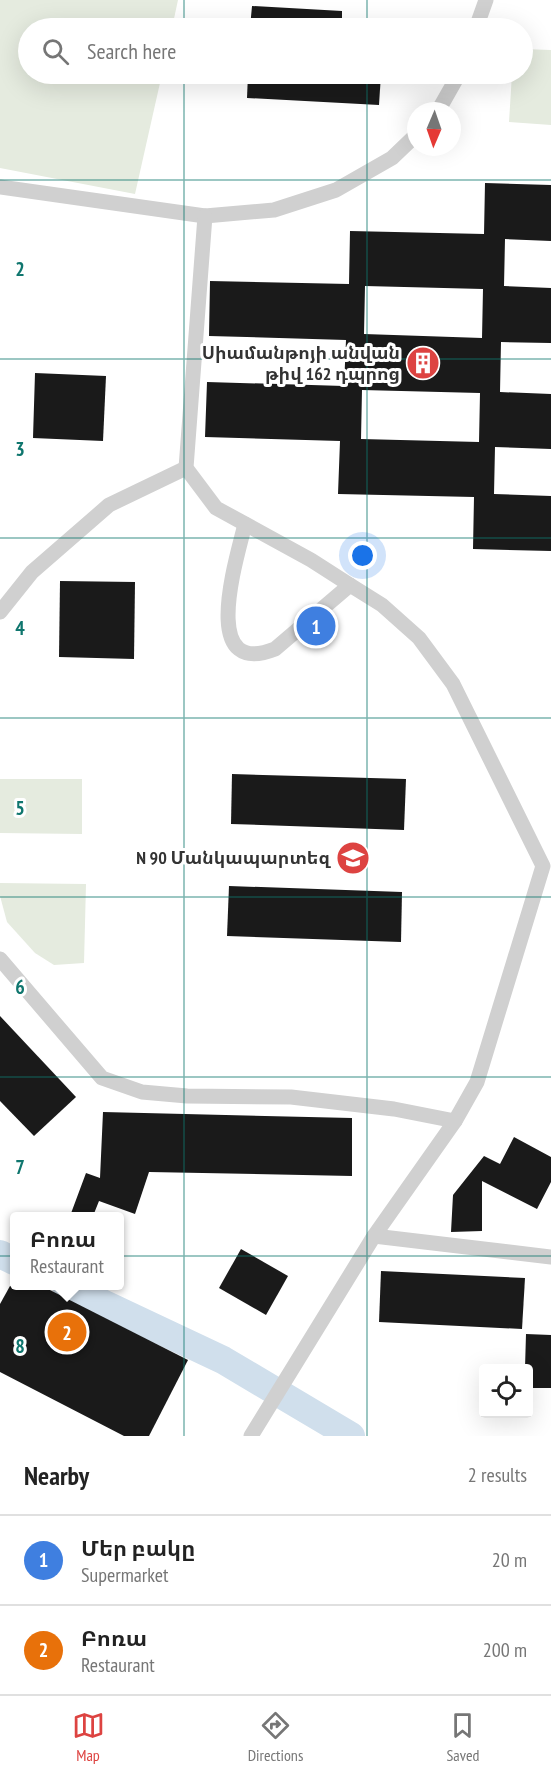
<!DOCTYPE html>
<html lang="en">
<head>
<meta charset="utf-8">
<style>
	body { margin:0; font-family:"PT Sans Narrow","Noto Sans Armenian",sans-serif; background:#f2f2f2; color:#222 }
	.controls { position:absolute; right:18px; bottom:18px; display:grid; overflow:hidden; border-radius:6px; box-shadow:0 6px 24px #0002 }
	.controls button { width:54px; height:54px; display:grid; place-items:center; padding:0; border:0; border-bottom:2px solid #e0e0e0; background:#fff; color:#222; font:30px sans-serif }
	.compass { position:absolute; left:407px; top:102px; width:54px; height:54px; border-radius:50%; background:#fff; box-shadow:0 6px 24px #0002; rotate:182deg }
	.you { position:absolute; left:363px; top:556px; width:21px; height:21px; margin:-15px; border:4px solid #fff; border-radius:50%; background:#1a73e8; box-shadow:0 0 0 9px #1a73e833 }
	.badge { display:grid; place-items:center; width:39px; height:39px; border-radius:50%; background:#dd4341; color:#fff; font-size:20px; font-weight:700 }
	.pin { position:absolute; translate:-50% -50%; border:3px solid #fff; box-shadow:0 2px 6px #0006 }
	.popup { position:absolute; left:10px; top:1212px; width:114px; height:78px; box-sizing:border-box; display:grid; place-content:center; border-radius:6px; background:#fff; filter:drop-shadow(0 2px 4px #0005); font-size:20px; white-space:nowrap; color:#767676 }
	.popup b { font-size:22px; color:#222 }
	.popup::after { content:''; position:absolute; left:50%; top:100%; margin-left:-12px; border:12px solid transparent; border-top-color:#fff }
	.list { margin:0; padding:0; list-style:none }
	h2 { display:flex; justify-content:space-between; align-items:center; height:78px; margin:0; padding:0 24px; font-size:26px }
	h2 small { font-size:20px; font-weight:400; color:#767676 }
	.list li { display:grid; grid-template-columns:39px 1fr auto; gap:18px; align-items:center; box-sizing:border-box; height:90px; padding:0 24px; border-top:2px solid #e0e0e0 }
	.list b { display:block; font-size:22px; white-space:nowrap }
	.list p { margin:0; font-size:20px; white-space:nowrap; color:#767676 }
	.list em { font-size:20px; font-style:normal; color:#767676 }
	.icon { flex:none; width:33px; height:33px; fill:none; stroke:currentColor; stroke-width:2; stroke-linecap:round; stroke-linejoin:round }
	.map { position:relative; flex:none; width:551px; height:1436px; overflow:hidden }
	.search { position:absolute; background:#fff; box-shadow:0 6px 24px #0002; left:18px; right:18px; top:18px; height:66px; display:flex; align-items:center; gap:15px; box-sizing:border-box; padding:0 21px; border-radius:33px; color:#767676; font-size:22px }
	.sheet { height:258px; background:#fff }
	nav { display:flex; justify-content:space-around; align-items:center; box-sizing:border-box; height:84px; border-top:2px solid #e0e0e0; background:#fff; font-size:16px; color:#767676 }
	nav a { display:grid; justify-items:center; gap:3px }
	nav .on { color:#dd4341 }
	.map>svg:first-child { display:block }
	.green { fill:#e5ebdf }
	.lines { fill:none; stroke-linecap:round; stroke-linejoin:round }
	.canal { stroke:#d0dfec; stroke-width:28 }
	.building { fill:#1a1a1a; fill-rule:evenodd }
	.service { stroke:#d0d0d0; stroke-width:15 }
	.grid { fill:none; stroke:#0f766e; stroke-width:1.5; stroke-opacity:0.55 }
	.labels { text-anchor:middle; stroke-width:6; stroke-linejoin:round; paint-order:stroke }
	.poi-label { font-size:18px; font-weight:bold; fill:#333; stroke:#fff; text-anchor:end }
	.grid-label { font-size:20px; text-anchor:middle; font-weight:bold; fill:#0f766e; stroke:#fff; stroke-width:6; stroke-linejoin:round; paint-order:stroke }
</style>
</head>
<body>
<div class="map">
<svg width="551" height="1436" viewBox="0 0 551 1436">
	<rect width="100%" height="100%" fill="#fff"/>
	<g class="green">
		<polygon points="0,0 178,0 172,28 28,28 28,74 162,74 135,194 0,168"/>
		<polygon points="523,49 551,50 551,125 509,122 512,74 522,74"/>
		<polygon points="0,779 82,779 82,834 0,833"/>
		<polygon points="0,883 86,884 84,963 54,965 35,953 7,922 0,896"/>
	</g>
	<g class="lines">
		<g class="canal">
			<polyline points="0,1254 14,1261"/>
			<polyline points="66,1286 223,1360 351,1436"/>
		</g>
	</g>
	<g class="building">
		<polygon points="252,6 342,11 342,28 250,28"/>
		<polygon points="248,74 381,74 379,105 247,98"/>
		<path d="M 485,183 L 551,185 L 551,241 L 505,239 L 504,286 L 551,288 L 551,343 L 501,342 L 500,392 L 551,394 L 551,449 L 495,447 L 494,494 L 551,496 L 551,551 L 473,549 L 474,497 L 338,494 L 340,441 L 205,437 L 207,382 L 344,386 L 346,340 L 209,336 L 210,281 L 349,284 L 350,231 L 484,234 ZM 365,286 L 483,289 L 482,338 L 364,334 ZM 362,390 L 480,393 L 479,442 L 361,439 Z"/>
		<polygon points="35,373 106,376 103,441 33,438"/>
		<polygon points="60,581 135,582 134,659 59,657"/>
		<polygon points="232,774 406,779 404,830 231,824"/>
		<polygon points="229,886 402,892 401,942 227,936"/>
		<polygon points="0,1016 76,1097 34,1136 0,1101"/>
		<polygon points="103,1112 352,1118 352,1176 149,1172 135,1214 99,1201 93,1216 70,1216 86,1173 100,1178"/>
		<polygon points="514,1137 551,1157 551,1182 537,1209 482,1181 482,1231 451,1232 453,1195 484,1156 500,1164"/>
		<polygon points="241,1249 288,1276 266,1315 219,1288"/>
		<polygon points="381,1271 525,1278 522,1329 379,1322"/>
		<polygon points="10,1286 42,1286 188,1360 149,1436 124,1436 0,1372 0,1304"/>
		<polygon points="526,1334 551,1335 551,1388 528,1388 528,1368 525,1368"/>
	</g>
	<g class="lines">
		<g class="service">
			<polyline points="476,28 486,0"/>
			<polyline points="438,111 459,74"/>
			<polyline points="0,187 205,216 274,210 336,190 392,158 416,135"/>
			<polyline points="205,216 186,468 216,508 311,560 350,585 382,605 419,638 453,684 543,866 477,1082 455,1121 374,1236 251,1436"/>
			<path d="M 245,524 C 237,558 198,679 275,649 L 350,585"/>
			<polyline points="0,612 32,572 109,505 186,468"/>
			<polyline points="0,959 102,1078 142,1092 187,1096 291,1097 394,1109 455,1121"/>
			<polyline points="374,1236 551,1257"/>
		</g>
	</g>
	<path class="grid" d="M 184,0 L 184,28M 367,0 L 367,28M 184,74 L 184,1436M 367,74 L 367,1436M 0,180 L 551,180M 0,359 L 551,359M 0,538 L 551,538M 0,718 L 551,718M 0,897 L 551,897M 0,1077 L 551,1077M 0,1256 L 551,1256"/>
	<defs>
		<symbol id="building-disc" viewBox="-11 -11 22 22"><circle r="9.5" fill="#dd4341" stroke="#fff"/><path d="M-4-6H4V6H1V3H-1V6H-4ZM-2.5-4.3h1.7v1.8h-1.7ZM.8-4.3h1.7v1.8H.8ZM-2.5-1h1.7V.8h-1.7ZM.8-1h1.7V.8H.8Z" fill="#fff"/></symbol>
		<symbol id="school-disc" viewBox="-11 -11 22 22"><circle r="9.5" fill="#dd4341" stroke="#fff"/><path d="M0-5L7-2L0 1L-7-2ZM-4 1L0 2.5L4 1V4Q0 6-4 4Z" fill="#fff"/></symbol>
	</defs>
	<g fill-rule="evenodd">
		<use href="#building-disc" x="404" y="344" width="38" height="38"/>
		<use href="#school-disc" x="334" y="839" width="38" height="38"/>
	</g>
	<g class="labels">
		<g class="poi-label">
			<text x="400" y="359">Սիամանթոյի անվան<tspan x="400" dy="21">թիվ 162 դպրոց</tspan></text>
			<text x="330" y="864">N 90 Մանկապարտեզ</text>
		</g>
	</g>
	<g class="grid-label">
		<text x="20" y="276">2</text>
		<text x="20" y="456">3</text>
		<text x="20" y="635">4</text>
		<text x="20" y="815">5</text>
		<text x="20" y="994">6</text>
		<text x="20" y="1174">7</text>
		<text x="20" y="1353">8</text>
	</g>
</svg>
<div class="controls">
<button><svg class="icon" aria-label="locate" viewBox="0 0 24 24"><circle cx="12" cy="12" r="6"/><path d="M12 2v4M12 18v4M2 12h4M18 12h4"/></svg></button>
</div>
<svg class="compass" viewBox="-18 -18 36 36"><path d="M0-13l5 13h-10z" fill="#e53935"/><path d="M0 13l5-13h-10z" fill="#767676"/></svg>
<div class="you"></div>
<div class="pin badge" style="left:316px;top:626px;background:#3f7fe0">1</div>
<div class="pin badge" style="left:67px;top:1332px;background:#e8710a">2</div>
<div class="popup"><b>Բոռա</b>Restaurant</div>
<div class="search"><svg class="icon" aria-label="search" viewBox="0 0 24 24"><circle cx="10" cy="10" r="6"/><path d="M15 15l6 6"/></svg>Search here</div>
</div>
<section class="sheet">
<h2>Nearby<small>2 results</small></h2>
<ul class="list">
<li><span class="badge" style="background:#3f7fe0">1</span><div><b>Մեր բակը</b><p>Supermarket</p></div><em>20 m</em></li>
<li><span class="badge" style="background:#e8710a">2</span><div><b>Բոռա</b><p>Restaurant</p></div><em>200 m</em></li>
</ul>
</section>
<nav>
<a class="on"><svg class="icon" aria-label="map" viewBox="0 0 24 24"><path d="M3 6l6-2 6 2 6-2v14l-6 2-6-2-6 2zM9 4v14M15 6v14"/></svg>Map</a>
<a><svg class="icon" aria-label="directions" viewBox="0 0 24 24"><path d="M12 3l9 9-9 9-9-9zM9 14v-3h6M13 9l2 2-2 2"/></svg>Directions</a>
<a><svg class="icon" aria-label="saved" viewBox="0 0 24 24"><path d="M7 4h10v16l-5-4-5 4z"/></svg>Saved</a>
</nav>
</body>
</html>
